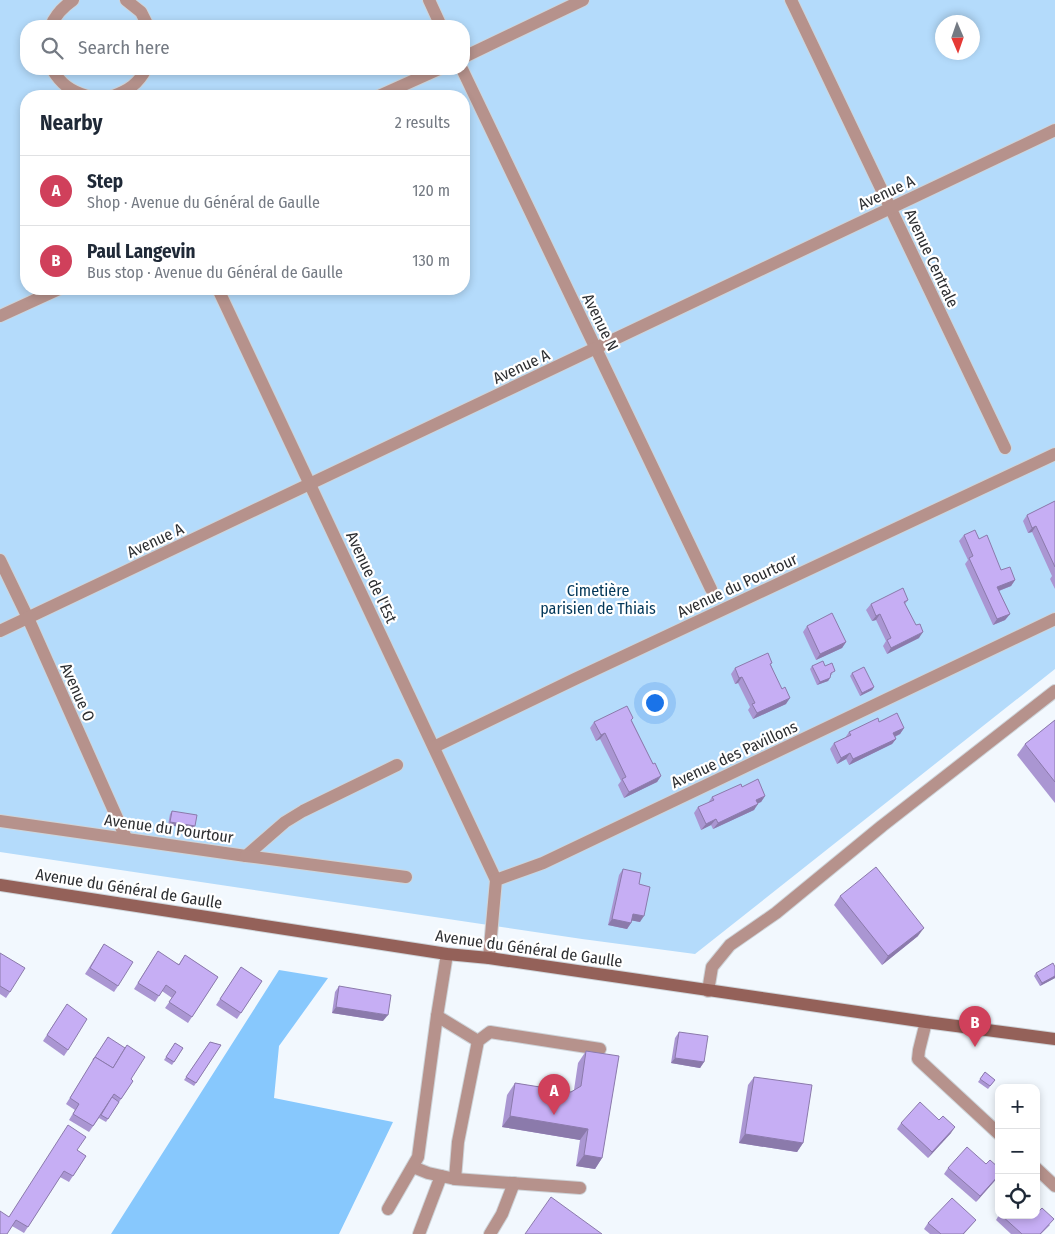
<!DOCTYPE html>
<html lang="en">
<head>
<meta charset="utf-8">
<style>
	body { margin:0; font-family:"Fira Sans Condensed",sans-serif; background:#f6f6f7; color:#1f2937 }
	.controls { position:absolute; right:15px; bottom:15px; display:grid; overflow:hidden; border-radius:10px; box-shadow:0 2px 8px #0003 }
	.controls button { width:45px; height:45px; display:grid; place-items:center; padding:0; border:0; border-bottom:1px solid #e0e1e3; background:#fff; color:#1f2937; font:25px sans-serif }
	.compass { position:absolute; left:935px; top:15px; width:45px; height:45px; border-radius:50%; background:#fff; box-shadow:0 2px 8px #0003; rotate:178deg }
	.you { position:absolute; left:654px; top:702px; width:18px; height:18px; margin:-12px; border:4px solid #fff; border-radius:50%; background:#1a73e8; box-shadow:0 0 0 8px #1a73e833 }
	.badge { display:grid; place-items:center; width:32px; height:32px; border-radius:50%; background:#d0405b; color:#fff; font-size:16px; font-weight:700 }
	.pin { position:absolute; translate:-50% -41px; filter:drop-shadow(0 1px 2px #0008) }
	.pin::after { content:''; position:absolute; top:26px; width:18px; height:15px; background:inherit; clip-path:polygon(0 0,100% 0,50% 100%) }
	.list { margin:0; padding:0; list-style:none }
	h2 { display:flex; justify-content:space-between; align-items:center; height:65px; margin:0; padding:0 20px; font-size:21px }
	h2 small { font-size:16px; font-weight:400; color:#747a83 }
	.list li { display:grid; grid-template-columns:32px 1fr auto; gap:15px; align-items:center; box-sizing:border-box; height:70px; padding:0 20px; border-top:1px solid #e0e1e3 }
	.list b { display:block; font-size:19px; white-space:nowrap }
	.list p { margin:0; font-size:16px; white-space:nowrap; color:#747a83 }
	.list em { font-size:16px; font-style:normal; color:#747a83 }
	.icon { flex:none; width:28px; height:28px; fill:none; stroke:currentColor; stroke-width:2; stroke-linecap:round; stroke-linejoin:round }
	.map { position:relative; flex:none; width:1055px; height:1234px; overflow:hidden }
	.search { position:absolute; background:#fff; box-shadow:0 2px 8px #0003; left:20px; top:20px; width:450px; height:55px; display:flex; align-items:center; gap:12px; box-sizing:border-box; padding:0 18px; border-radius:20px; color:#747a83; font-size:19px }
	.panel { position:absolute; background:#fff; box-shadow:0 2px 8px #0003; left:20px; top:90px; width:450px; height:205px; border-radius:20px }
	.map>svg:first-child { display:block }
	.green { fill:#b4dbfb; fill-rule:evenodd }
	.forest { fill:#87c8fd }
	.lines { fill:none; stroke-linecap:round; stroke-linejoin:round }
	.service-casing { stroke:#ced4d9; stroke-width:14 }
	.minor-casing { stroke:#ced4d9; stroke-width:14 }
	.secondary-casing { stroke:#ced4d9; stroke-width:14 }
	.service { stroke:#b6928c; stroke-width:12 }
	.minor { stroke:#b6928c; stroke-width:12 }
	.secondary { stroke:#946159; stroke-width:12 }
	.wall { fill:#aa96d2 }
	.shaded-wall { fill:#8b7aab }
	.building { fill:#c6aef4; stroke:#8b7aab }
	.labels { text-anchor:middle; stroke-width:4.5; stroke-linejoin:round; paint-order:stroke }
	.street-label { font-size:16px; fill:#2c2e31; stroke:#fff }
	.park-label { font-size:16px; fill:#023759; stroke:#fff }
</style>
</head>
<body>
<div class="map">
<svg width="1055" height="1234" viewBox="0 0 1055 1234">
	<rect width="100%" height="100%" fill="#f2f8fe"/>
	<path class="green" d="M 0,0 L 1055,0 L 1055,669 L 695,954 L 582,939 L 0,852 ZM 942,22 L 972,22 L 972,52 L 942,52 ZM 26,26 L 464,26 L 464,69 L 26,69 ZM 26,96 L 464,96 L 464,289 L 26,289 Z"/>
	<polygon class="forest" points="279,970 328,978 279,1046 274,1098 393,1122 339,1234 111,1234"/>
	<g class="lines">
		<defs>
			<g id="service">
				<polyline points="126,0 141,12 148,26"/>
				<polyline points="429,0 441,26"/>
				<polyline points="791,0 1005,448"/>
				<path d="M 51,26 C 55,15 63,7 73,0"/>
				<polyline points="464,57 583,0"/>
				<path d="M 52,69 C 61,84 70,91 87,96"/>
				<polyline points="462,69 711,589"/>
				<path d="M 113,96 C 129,90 138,84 146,69"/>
				<polyline points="379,96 439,69"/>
				<polyline points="218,289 496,880"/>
				<polyline points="0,316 59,289"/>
				<polyline points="0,560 28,618 126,838"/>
				<polyline points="0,631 1055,130"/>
				<polyline points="434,747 575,679 1055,454"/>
				<polyline points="0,821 246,856 285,822 303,811 397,765"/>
				<polyline points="246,856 406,877"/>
				<polyline points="489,958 496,880 543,863 1055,619"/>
				<polyline points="708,991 712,967 730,945 776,913 882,826 1055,691"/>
				<polyline points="437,1016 478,1041"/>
				<polyline points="413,1167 428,1173 455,1179 580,1188"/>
				<polyline points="455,1179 458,1142 478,1041 490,1032 600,1049"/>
				<polyline points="388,1209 418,1157 437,1016 447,954"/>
				<polyline points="419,1234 441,1176"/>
				<polyline points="490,1234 502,1214 514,1183"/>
			</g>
			<g id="minor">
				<polyline points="926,1022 919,1050 918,1059 999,1134"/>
				<polyline points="1036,1168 1055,1186"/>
			</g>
			<polyline id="secondary" points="0,885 447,954 489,958 926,1022 1055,1039"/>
		</defs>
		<use href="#service" class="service-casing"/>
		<use href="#minor" class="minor-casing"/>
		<use href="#secondary" class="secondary-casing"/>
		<use href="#service" class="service"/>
		<use href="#minor" class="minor"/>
		<use href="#secondary" class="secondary"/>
	</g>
	<g class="wall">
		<polygon points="1055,501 1055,589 1050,579 1052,576 1032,532 1028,533 1023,521 1027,515"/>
		<polygon points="964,535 979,539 1001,570 1015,580 1011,586 999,591 1010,614 1005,620 993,625 965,564 968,560 959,541"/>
		<polygon points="908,600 905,604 919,638 887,654 883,646 886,641 876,620 872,621 866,610 871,604"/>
		<polygon points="807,626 846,642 842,648 816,660 803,632"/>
		<polygon points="771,665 786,704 753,719 748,710 750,707 738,683 735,684 731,674 735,668"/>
		<polygon points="812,666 833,674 830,675 830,678 828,681 817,685 810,669"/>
		<polygon points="852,673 874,687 872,690 860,696 850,676"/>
		<polygon points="1055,720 1055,803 1017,755 1025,744"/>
		<polygon points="632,721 653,764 661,776 657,782 624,798 618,785 621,781 600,739 596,741 590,728 594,722"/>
		<polygon points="879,722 904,728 900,734 895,737 896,739 892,744 849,765 846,759 837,764 830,749 834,743 845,738 849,732"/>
		<polygon points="742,787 765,796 761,802 757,803 754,810 713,829 711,825 701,830 694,813 698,807 708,803 712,797"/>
		<polygon points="172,811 195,826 193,829 168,825 170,814"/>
		<polygon points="623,869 639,884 640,922 631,920 631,923 627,929 608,925 619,875"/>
		<polygon points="840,896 918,936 882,965 834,905"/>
		<polygon points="104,944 118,986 114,992 85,974"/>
		<polygon points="0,953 10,992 6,998 0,994"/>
		<polygon points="185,955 218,977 188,1023 165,1008 172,998 162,991 155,1002 134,989 154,957 179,964"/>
		<polygon points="241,967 262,981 237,1019 216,1005"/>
		<polygon points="1055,967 1055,978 1040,986 1034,976 1036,973"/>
		<polygon points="339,986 383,1021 332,1013 335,992"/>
		<polygon points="63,1010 68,1050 64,1056 43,1041"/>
		<polygon points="679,1032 704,1062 700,1068 671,1063 675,1038"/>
		<polygon points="108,1037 131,1079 133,1081 106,1122 99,1118 89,1132 69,1120 75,1110 66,1104"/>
		<polygon points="210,1042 221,1045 194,1086 184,1080"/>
		<polygon points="175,1043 183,1048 172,1065 164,1060"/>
		<polygon points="586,1051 602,1158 595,1169 576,1166 580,1140 502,1127 507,1095 515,1083 571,1092 574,1090 578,1063"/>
		<polygon points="985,1072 995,1080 988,1089 978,1082"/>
		<polygon points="754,1077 803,1143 797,1152 739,1143 748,1085"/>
		<polygon points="901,1123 951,1133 928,1158 897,1129"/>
		<polygon points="77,1150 86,1156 69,1182 60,1177 24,1233 12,1226 9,1217"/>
		<polygon points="986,1164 999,1176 976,1202 944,1174 948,1168"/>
		<polygon points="999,1215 1036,1215 1050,1225 1041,1234 1011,1234 996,1220"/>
		<polygon points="976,1220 964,1234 930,1234 924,1229 928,1223"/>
	</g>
	<g class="shaded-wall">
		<polygon points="1036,526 1032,532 1028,533 1032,528"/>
		<polygon points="1015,580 1011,586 993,593 997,587"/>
		<polygon points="880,614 876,620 872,621 876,616"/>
		<polygon points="1010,614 1005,620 993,625 997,619"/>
		<polygon points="923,632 919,638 887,654 891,648"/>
		<polygon points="846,642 842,648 816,660 820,654"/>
		<polygon points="742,677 738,683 735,684 739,678"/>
		<polygon points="830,678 828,681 817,685 820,682"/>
		<polygon points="874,687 872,690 860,696 862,693"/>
		<polygon points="790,698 786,704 753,719 757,713"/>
		<polygon points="904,728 900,734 889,739 893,733"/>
		<polygon points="605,733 600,739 596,741 601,735"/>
		<polygon points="896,739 892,744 849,765 853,759"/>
		<polygon points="850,753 846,759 837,764 841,758"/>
		<polygon points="661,776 657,782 624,798 629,792"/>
		<polygon points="765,796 761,802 752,806 756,800"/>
		<polygon points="758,804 754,810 713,829 718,823"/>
		<polygon points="716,819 711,825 701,830 706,824"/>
		<polygon points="170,822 195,826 193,829 168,825"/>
		<polygon points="633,914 644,916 640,922 629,920"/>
		<polygon points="612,919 631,923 627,929 608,925"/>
		<polygon points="924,928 918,936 882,965 888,956"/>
		<polygon points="1055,976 1055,978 1040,986 1042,983"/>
		<polygon points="336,1007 388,1015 383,1021 332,1013"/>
		<polygon points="675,1058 704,1062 700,1068 671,1063"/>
		<polygon points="510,1116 588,1129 580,1140 502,1127"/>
		<polygon points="955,1127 951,1133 928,1158 932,1152"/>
		<polygon points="745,1134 803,1143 797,1152 739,1143"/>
		<polygon points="584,1155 602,1158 595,1169 576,1166"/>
		<polygon points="999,1175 999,1176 976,1202 980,1196"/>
	</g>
	<g class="building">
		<polygon points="1055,501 1055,567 1036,526 1032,528 1027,515"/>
		<polygon points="975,530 979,539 987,535 1001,570 1010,567 1015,580 997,587 1010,614 997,619 969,558 973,556 964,535"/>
		<polygon points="903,588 908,600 904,602 916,625 920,624 923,632 891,648 887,640 891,638 880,614 876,616 871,604"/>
		<polygon points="832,613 846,642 820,654 807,626"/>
		<polygon points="768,653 772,663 770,664 782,689 785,687 790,698 757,713 752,704 755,703 742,677 739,678 735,668"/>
		<polygon points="823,661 825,666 832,663 835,671 831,673 830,678 820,682 812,666"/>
		<polygon points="864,667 874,687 862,693 852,673"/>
		<polygon points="627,706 633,718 631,720 653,764 655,763 661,776 629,792 622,779 626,777 605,733 601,735 594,722"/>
		<polygon points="897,713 904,728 893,733 896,739 853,759 850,753 841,758 834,743 851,735 849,732 878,718 879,722"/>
		<polygon points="1055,720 1055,782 1025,744"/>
		<polygon points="758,779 765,796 756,800 758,804 718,823 716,819 706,824 698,807 714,800 712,797 741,784 742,787"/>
		<polygon points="172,811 197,815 195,826 170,822"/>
		<polygon points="876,867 924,928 888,956 840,896"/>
		<polygon points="623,869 641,873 639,884 650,887 644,916 633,914 631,923 612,919"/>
		<polygon points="104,944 133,962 118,986 90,968"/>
		<polygon points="158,951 179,965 185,955 218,977 192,1017 169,1002 176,992 166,985 159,996 138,983"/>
		<polygon points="0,953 25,968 10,992 0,986"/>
		<polygon points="1053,963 1055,967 1055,976 1042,983 1036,973"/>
		<polygon points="241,967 262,981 241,1013 220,999"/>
		<polygon points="339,986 391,995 388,1015 336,1007"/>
		<polygon points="67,1004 87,1019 68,1050 47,1035"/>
		<polygon points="679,1032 708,1036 704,1062 675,1058"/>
		<polygon points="108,1037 125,1048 113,1068 95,1057 93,1060"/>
		<polygon points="210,1042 221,1045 196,1083 186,1077"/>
		<polygon points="175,1043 183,1048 174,1062 166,1057"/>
		<polygon points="127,1045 145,1057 131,1079 133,1081 121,1099 114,1094 93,1126 73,1114 79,1104 70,1098 95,1057 113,1068"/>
		<polygon points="586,1051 619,1056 602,1158 584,1155 588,1129 510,1116 515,1083 571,1092 581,1086"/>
		<polygon points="985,1072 995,1080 990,1086 980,1079"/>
		<polygon points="754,1077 812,1085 803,1143 745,1134"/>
		<polygon points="112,1097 119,1102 108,1119 101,1115"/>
		<polygon points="920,1102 939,1120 943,1116 955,1127 932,1152 901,1123"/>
		<polygon points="68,1125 86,1137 77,1150 86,1156 73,1176 64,1171 28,1227 16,1220 7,1234 0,1234 0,1211 9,1217"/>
		<polygon points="967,1147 986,1164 990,1160 999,1168 999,1175 980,1196 948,1168"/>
		<polygon points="551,1197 602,1234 525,1234"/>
		<polygon points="952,1198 976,1220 963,1234 941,1234 928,1223"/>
		<polygon points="1042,1208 1054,1219 1040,1234 1022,1234 1001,1215 1036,1215 1036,1210 1038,1212"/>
	</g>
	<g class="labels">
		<g class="street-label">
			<text transform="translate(886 192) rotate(-25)" y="6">Avenue A</text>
			<text transform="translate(932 258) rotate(65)" y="6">Avenue Centrale</text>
			<text transform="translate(601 322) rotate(64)" y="6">Avenue N</text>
			<text transform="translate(521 366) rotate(-25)" y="6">Avenue A</text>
			<text transform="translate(155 540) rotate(-25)" y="6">Avenue A</text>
			<text transform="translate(372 577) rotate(65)" y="6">Avenue de l'Est</text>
			<text transform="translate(737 585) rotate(-25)" y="6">Avenue du Pourtour</text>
			<text transform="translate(78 692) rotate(66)" y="6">Avenue O</text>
			<text transform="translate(734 754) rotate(-25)" y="6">Avenue des Pavillons</text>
			<text transform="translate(169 828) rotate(8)" y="6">Avenue du Pourtour</text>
			<text transform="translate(129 888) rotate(9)" y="6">Avenue du Général de Gaulle</text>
			<text transform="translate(529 948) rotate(8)" y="6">Avenue du Général de Gaulle</text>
		</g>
		<g class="park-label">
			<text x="598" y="596">Cimetière<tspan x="598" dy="18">parisien de Thiais</tspan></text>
		</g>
	</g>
</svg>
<div class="controls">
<button>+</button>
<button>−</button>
<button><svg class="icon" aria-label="locate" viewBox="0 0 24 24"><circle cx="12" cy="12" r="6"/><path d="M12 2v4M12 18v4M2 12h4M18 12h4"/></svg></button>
</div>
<svg class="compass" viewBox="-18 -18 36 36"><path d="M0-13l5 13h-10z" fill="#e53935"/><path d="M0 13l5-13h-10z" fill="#747a83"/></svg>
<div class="you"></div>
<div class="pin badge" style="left:554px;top:1115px">A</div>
<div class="pin badge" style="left:975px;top:1047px">B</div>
<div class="search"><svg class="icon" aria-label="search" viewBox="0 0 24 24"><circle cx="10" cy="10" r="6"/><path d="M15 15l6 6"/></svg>Search here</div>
<section class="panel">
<h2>Nearby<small>2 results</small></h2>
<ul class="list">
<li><span class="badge">A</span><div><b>Step</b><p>Shop · Avenue du Général de Gaulle</p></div><em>120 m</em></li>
<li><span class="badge">B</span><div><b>Paul Langevin</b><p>Bus stop · Avenue du Général de Gaulle</p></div><em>130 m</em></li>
</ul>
</section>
</div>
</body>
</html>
